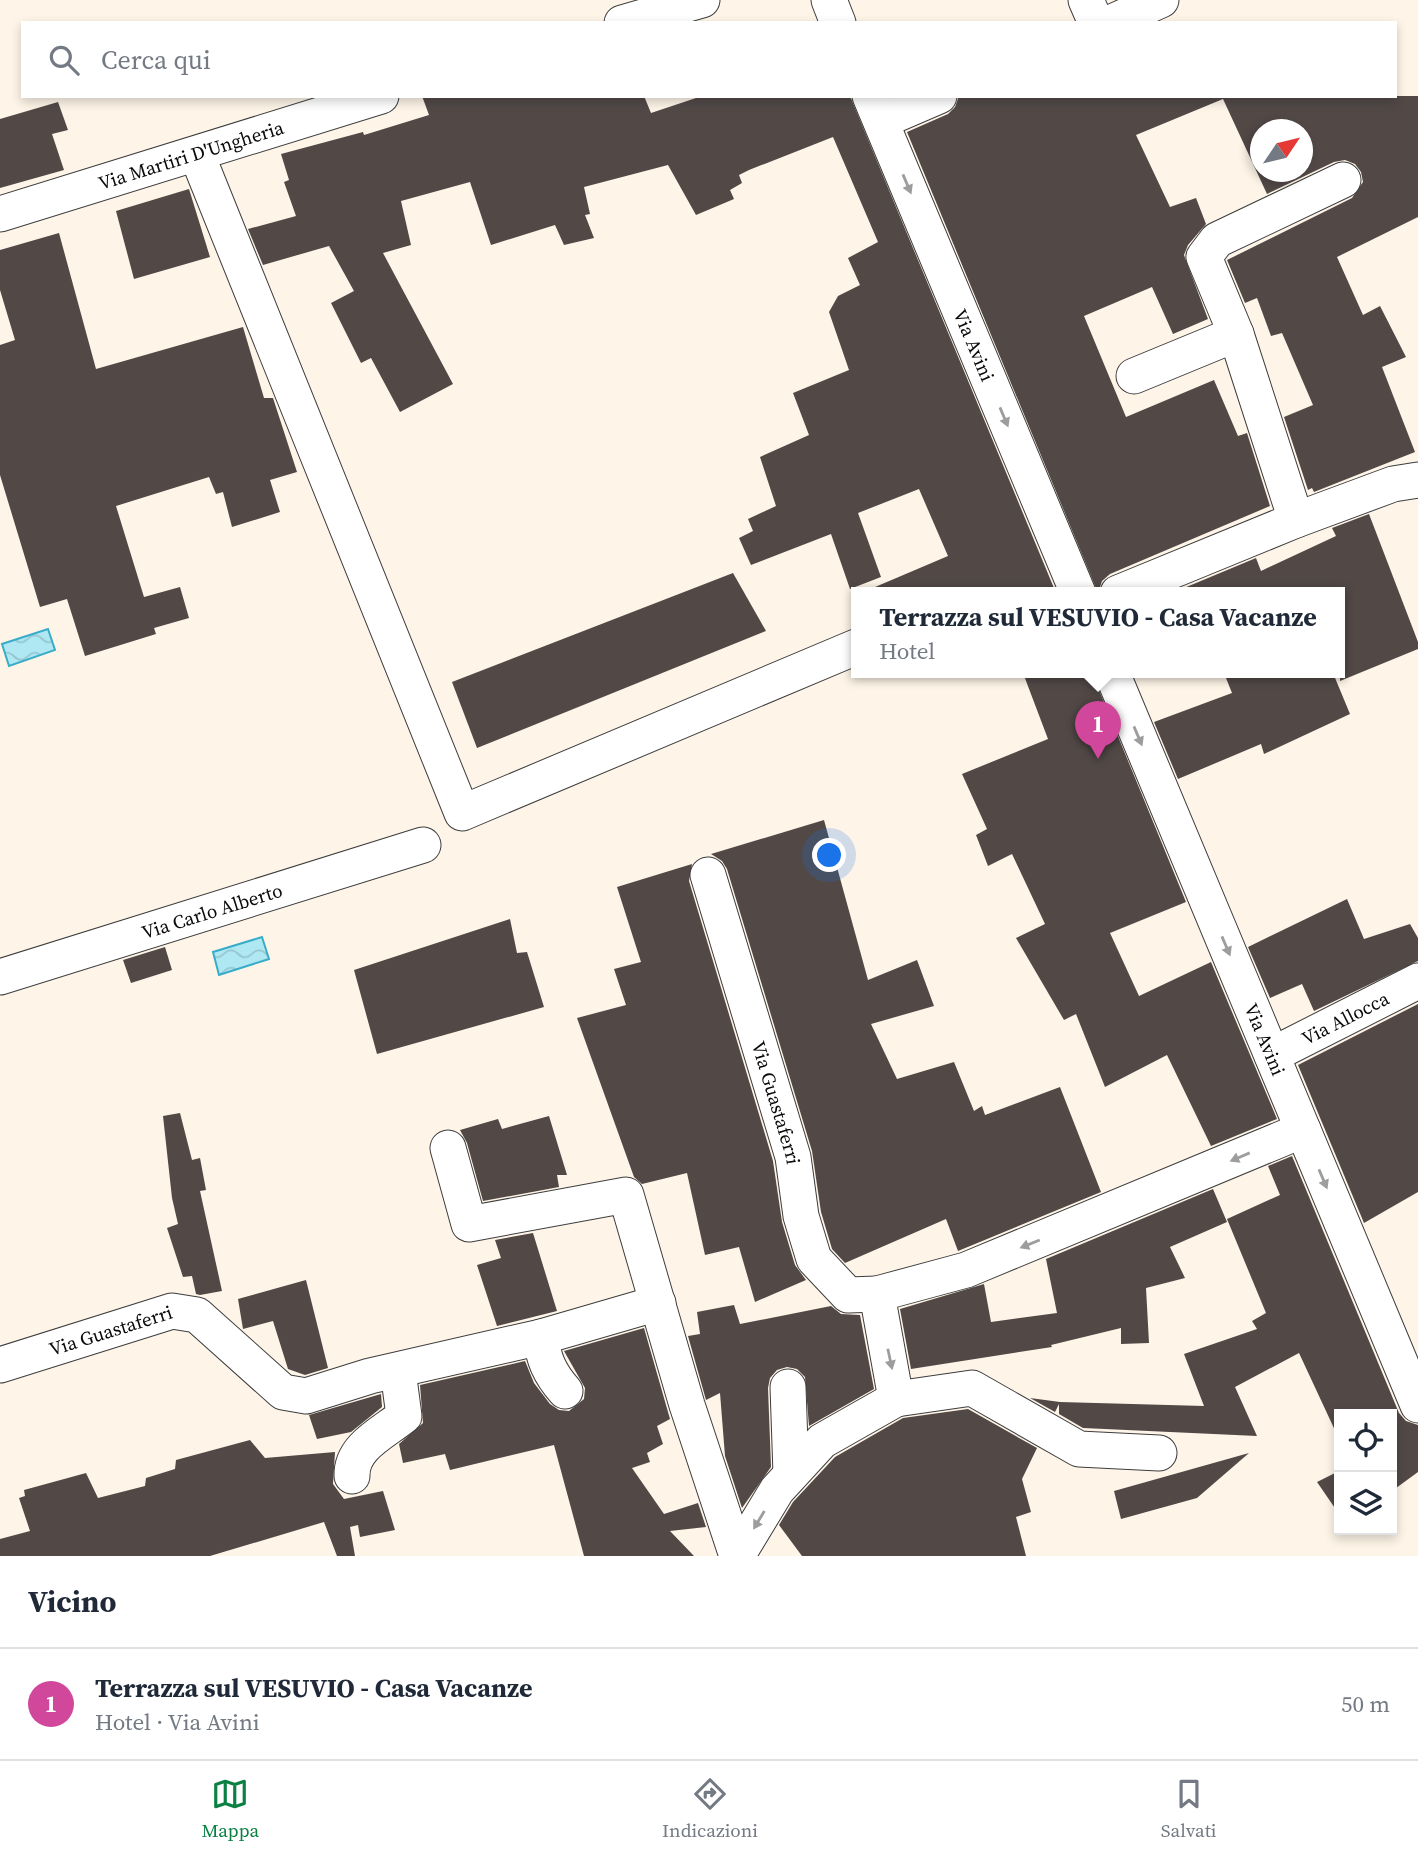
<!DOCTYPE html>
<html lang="it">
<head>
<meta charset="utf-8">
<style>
	body { margin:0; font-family:"Source Serif 4",serif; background:#f2f2f3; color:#1f2937 }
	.controls { position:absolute; right:21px; bottom:21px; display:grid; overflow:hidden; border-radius:0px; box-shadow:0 4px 10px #0003 }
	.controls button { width:63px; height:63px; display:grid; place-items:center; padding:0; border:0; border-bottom:2px solid #e0e1e3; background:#fff; color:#1f2937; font:35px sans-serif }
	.compass { position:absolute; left:1250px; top:119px; width:63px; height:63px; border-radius:50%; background:#fff; box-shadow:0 4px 10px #0003; rotate:55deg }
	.you { position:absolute; left:830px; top:856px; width:24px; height:24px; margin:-18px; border:5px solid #fff; border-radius:50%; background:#1a73e8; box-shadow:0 0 0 10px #1a73e833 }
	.badge { display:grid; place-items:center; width:46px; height:46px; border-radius:50%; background:#0b8043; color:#fff; font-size:23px; font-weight:700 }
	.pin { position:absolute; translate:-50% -58px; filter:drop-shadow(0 2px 4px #0008) }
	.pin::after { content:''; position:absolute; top:37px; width:24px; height:21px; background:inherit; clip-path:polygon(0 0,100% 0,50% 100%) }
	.popup { position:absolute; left:851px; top:587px; width:494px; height:91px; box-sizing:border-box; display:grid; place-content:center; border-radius:0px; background:#fff; filter:drop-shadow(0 2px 5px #0005); font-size:23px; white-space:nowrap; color:#747a83 }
	.popup b { font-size:26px; color:#1f2937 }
	.popup::after { content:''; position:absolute; left:50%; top:100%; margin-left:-14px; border:14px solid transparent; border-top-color:#fff }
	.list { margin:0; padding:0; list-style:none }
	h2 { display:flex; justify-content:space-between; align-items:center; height:91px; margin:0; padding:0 28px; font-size:30px }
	h2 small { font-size:23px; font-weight:400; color:#747a83 }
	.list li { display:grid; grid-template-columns:46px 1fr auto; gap:21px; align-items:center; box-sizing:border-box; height:112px; padding:0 28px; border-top:2px solid #e0e1e3 }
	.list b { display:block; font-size:26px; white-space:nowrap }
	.list p { margin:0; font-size:23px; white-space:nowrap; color:#747a83 }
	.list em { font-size:23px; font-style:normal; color:#747a83 }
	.icon { flex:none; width:38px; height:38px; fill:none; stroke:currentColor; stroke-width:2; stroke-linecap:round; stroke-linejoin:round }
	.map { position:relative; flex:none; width:1418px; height:1556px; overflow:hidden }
	.search { position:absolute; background:#fff; box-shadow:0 4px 10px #0003; left:21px; right:21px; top:21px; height:77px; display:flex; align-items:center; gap:18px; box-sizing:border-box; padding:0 24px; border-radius:0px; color:#747a83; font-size:26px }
	.sheet { height:203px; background:#fff }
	nav { display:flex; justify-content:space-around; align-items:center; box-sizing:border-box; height:98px; border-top:2px solid #e0e1e3; background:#fff; font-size:19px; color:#747a83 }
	nav a { display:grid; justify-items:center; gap:4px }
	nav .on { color:#0b8043 }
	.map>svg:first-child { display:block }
	.water { fill:url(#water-waves); stroke:#38acc8; stroke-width:2 }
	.building { fill:#524947; fill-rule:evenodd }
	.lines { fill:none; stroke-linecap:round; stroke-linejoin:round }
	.minor-casing { stroke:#3d3d3d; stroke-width:37 }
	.minor { stroke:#fff; stroke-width:35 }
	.oneway { fill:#9d9d9d }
	.labels { text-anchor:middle; stroke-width:7; stroke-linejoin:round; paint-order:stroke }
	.street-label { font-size:19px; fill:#0a0a0a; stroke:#fff }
</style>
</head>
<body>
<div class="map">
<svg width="1418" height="1556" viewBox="0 0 1418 1556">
	<defs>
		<pattern id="water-waves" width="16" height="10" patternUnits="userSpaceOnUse" patternTransform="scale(1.75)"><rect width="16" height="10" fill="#afe8f3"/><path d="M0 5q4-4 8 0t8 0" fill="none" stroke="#95c6cf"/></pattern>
	</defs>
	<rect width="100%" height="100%" fill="#fef5e8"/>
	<g class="water">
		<polygon points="48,629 55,650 9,666 2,644"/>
		<polygon points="262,937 269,959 219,975 213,952"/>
	</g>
	<g class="building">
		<polygon points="422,96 644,96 651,113 702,96 850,96 1056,593 861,593 948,556 919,489 858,513 881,577 850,589 831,534 751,565 739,538 753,531 748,519 776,506 760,457 809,435 793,393 849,370 829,312 838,296 860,285 848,258 878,242 833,137 749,170 739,175 742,183 730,190 734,199 696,215 668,165 584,187 590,214 585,215 594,238 564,245 555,225 491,245 470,182 401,201 411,245 383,253 453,384 400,412 371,358 361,363 331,303 354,291 329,246 263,265 248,229 296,216 284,182 289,180 281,154 363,132 364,135 429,115"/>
		<path d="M 959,96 L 1418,96 L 1418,217 L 1337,257 L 1363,315 L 1380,306 L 1406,357 L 1382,367 L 1415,452 L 1314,492 L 1312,488 L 1308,490 L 1284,417 L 1313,405 L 1282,333 L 1271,336 L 1257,298 L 1245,303 L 1227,260 L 1352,198 L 1363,182 L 1361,172 L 1355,164 L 1345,160 L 1334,162 L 1267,194 L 1223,99 L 1136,135 L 1170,207 L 1196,198 L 1206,224 L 1188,245 L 1184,255 L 1208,319 L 1173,334 L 1152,287 L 1084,316 L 1126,417 L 1214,380 L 1238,436 L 1247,433 L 1270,506 L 1110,574 L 1102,581 L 1098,593 L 907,132 L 948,114 L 955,107 ZM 1261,130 L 1303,130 L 1303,172 L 1261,172 Z"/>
		<polygon points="58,102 68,130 52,134 64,170 0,188 0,119"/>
		<polygon points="189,189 210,257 134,279 116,211"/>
		<polygon points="59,233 96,369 243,327 264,398 273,398 297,472 270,480 280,512 232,527 223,492 216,494 209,477 116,506 144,597 180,587 189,618 154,628 156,634 85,656 67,599 40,607 0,475 0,345 15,340 0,290 0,250"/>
		<polygon points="1369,514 1418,642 1418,649 1340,681 1340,593 1172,593 1256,558 1261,571 1336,536 1332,528"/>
		<polygon points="733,573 766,631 477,748 452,682"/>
		<polygon points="1023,673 1092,673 1186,902 1110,933 1139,996 1211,962 1277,1119 1211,1146 1167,1055 1105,1087 1076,1014 1064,1020 1016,938 1045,924 1012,854 988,866 976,835 987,829 962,774 1048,739"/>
		<polygon points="1224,673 1333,673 1350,714 1264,754 1261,744 1178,779 1154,722 1232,693"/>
		<polygon points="824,820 868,980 917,960 934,1006 871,1024 897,1079 954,1062 974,1111 982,1106 985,1115 1060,1087 1101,1192 958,1251 946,1219 845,1263 832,1249 821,1212 812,1151 727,869 722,861 711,854"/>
		<polygon points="692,864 689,881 773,1161 782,1222 795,1265 806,1280 755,1302 739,1247 705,1255 687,1173 642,1184 634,1177 577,1018 626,1005 614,969 641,962 617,887"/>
		<polygon points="1347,899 1364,939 1410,924 1418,938 1418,961 1314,1011 1302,984 1270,998 1248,947"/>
		<polygon points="510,919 517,953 527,952 544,1007 377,1054 354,970"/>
		<polygon points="165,947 172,970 131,983 123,960"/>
		<polygon points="1418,1004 1418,1192 1364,1223 1298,1065"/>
		<polygon points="180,1113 192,1160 200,1158 206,1190 200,1191 222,1291 200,1295 196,1294 192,1276 183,1277 167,1228 178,1224 172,1198 163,1116"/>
		<polygon points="549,1116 567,1175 557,1175 559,1187 483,1201 467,1143 460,1130 498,1119 502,1129"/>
		<polygon points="1292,1156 1399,1413 1406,1421 1418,1425 1418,1472 1392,1491 1392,1414 1339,1414 1339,1439 1299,1353 1235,1387 1257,1436 1083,1428 1059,1414 1059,1404 1055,1412 1030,1398 1060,1402 1204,1406 1184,1354 1257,1329 1252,1321 1266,1313 1227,1219 1280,1195 1268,1166"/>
		<polygon points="1213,1189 1227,1222 1170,1247 1185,1278 1146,1288 1149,1343 1121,1344 1121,1328 1051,1345 1052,1347 911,1369 900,1309 984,1284 991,1322 1057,1313 1046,1259"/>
		<polygon points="533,1233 557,1311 497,1326 477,1265 501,1258 495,1240"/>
		<polygon points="306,1280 328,1368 305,1375 288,1369 273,1321 243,1329 238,1299"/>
		<polygon points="734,1305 740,1324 831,1306 841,1314 860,1315 874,1389 809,1426 805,1377 797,1369 787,1367 777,1370 770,1378 768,1388 771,1467 742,1508 725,1456 720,1393 706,1400 688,1336 700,1334 697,1312"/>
		<polygon points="644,1328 670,1419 657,1426 663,1444 647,1453 650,1462 632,1468 664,1514 698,1503 706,1527 670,1531 694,1556 584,1556 554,1445 450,1470 445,1454 403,1463 399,1444 423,1423 420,1385 525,1361 534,1383 550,1404 559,1410 569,1411 584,1399 585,1388 564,1351"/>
		<polygon points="381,1394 382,1407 351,1432 317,1439 309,1415"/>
		<polygon points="968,1409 1037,1448 1022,1479 1031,1512 1016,1517 1026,1556 802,1556 779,1525 793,1502 835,1457 903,1418"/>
		<polygon points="250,1440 265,1458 335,1452 333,1484 344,1499 383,1491 395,1530 360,1537 358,1525 350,1527 355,1556 337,1556 324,1522 210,1556 0,1556 0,1539 30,1531 19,1498 25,1496 24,1490 86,1473 98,1498 145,1486 146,1478 175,1469 176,1460"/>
		<polygon points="1249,1453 1197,1498 1121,1519 1114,1491"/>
		<polygon points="1339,1471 1339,1514 1317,1482"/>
	</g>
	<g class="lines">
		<defs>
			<g id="minor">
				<polyline points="829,0 838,23"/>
				<polyline points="1086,0 1096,23"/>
				<polyline points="622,23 702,0"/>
				<polyline points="1110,23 1161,0"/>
				<path id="s1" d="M 870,96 L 1078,593"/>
				<polyline points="881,121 939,96"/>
				<polyline points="197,155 462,813 856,647"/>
				<path id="s2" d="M 0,214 L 381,96"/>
				<polyline points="1134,376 1236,334"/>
				<polyline points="1296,520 1236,334 1204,257 1217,240 1343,180"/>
				<polyline points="1118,593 1296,520 1393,484 1418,480"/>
				<path id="s3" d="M 1112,673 L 1418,1405"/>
				<path id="s4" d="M 708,875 L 793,1157 L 801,1216 L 814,1259 L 848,1295 L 877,1294"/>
				<path id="s5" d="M 0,977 L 423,845"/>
				<path id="s6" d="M 1272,1055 L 1418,981"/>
				<polyline points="448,1148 469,1224 626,1195 687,1405 737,1556"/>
				<path d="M 541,1337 C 543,1359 550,1374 565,1391"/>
				<path id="s7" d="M 0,1365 L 172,1311 L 197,1315 L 283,1392 L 306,1396 L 370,1376 L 541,1337 L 658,1303"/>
				<polyline points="788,1387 791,1474"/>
				<polyline points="896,1399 972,1388 1079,1449 1159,1453"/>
				<path d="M 352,1476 C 351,1447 383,1433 404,1416 L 398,1371"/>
				<polyline points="737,1556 777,1490 822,1441 896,1399 877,1294 966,1270 1303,1130"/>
			</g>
		</defs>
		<use href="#minor" class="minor-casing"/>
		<use href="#minor" class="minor"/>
	</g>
	<defs><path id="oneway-solid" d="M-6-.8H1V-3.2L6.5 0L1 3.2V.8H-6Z" transform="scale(1.75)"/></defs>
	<g class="oneway">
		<use href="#oneway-solid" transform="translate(907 184) rotate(67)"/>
		<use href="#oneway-solid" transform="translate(1004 417) rotate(67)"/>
		<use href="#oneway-solid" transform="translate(1138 736) rotate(67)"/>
		<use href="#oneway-solid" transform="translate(1226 946) rotate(67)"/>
		<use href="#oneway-solid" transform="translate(1240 1157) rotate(157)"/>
		<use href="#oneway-solid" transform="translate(1323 1179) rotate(67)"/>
		<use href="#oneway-solid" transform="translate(1030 1244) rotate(158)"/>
		<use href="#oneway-solid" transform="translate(890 1359) rotate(78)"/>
		<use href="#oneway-solid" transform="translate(759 1520) rotate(121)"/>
	</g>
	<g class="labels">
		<g class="street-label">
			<text dy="7" stroke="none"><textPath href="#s2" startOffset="200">Via Martiri D'Ungheria</textPath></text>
			<text dy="7" stroke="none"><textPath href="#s1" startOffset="270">Via Avini</textPath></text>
			<text dy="7" stroke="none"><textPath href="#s5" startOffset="222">Via Carlo Alberto</textPath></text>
			<text dy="7" stroke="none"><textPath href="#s6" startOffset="82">Via Allocca</textPath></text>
			<text dy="7" stroke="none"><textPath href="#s3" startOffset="397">Via Avini</textPath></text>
			<text dy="7" stroke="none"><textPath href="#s4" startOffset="238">Via Guastaferri</textPath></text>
			<text dy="7" stroke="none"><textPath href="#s7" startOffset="116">Via Guastaferri</textPath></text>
		</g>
	</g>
</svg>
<div class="controls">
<button><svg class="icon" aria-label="locate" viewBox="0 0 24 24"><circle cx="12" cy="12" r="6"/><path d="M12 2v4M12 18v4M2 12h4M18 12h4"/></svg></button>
<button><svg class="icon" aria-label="layers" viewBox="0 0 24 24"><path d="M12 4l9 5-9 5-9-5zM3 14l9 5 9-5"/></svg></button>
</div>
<svg class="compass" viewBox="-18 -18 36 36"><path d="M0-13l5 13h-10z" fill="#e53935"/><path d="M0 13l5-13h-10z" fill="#747a83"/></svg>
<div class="you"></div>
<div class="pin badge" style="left:1098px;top:759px;background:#d1479c">1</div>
<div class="popup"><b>Terrazza sul VESUVIO - Casa Vacanze</b>Hotel</div>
<div class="search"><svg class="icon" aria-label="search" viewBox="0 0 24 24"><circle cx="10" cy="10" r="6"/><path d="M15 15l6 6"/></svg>Cerca qui</div>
</div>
<section class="sheet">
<h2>Vicino<small></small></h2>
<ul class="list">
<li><span class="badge" style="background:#d1479c">1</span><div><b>Terrazza sul VESUVIO - Casa Vacanze</b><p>Hotel · Via Avini</p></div><em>50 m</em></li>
</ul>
</section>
<nav>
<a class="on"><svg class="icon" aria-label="map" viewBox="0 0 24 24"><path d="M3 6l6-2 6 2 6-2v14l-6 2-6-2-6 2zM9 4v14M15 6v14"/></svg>Mappa</a>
<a><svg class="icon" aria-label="directions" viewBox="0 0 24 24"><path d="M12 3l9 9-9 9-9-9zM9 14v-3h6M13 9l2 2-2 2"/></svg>Indicazioni</a>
<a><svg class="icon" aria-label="saved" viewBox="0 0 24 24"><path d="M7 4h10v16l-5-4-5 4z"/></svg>Salvati</a>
</nav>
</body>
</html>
